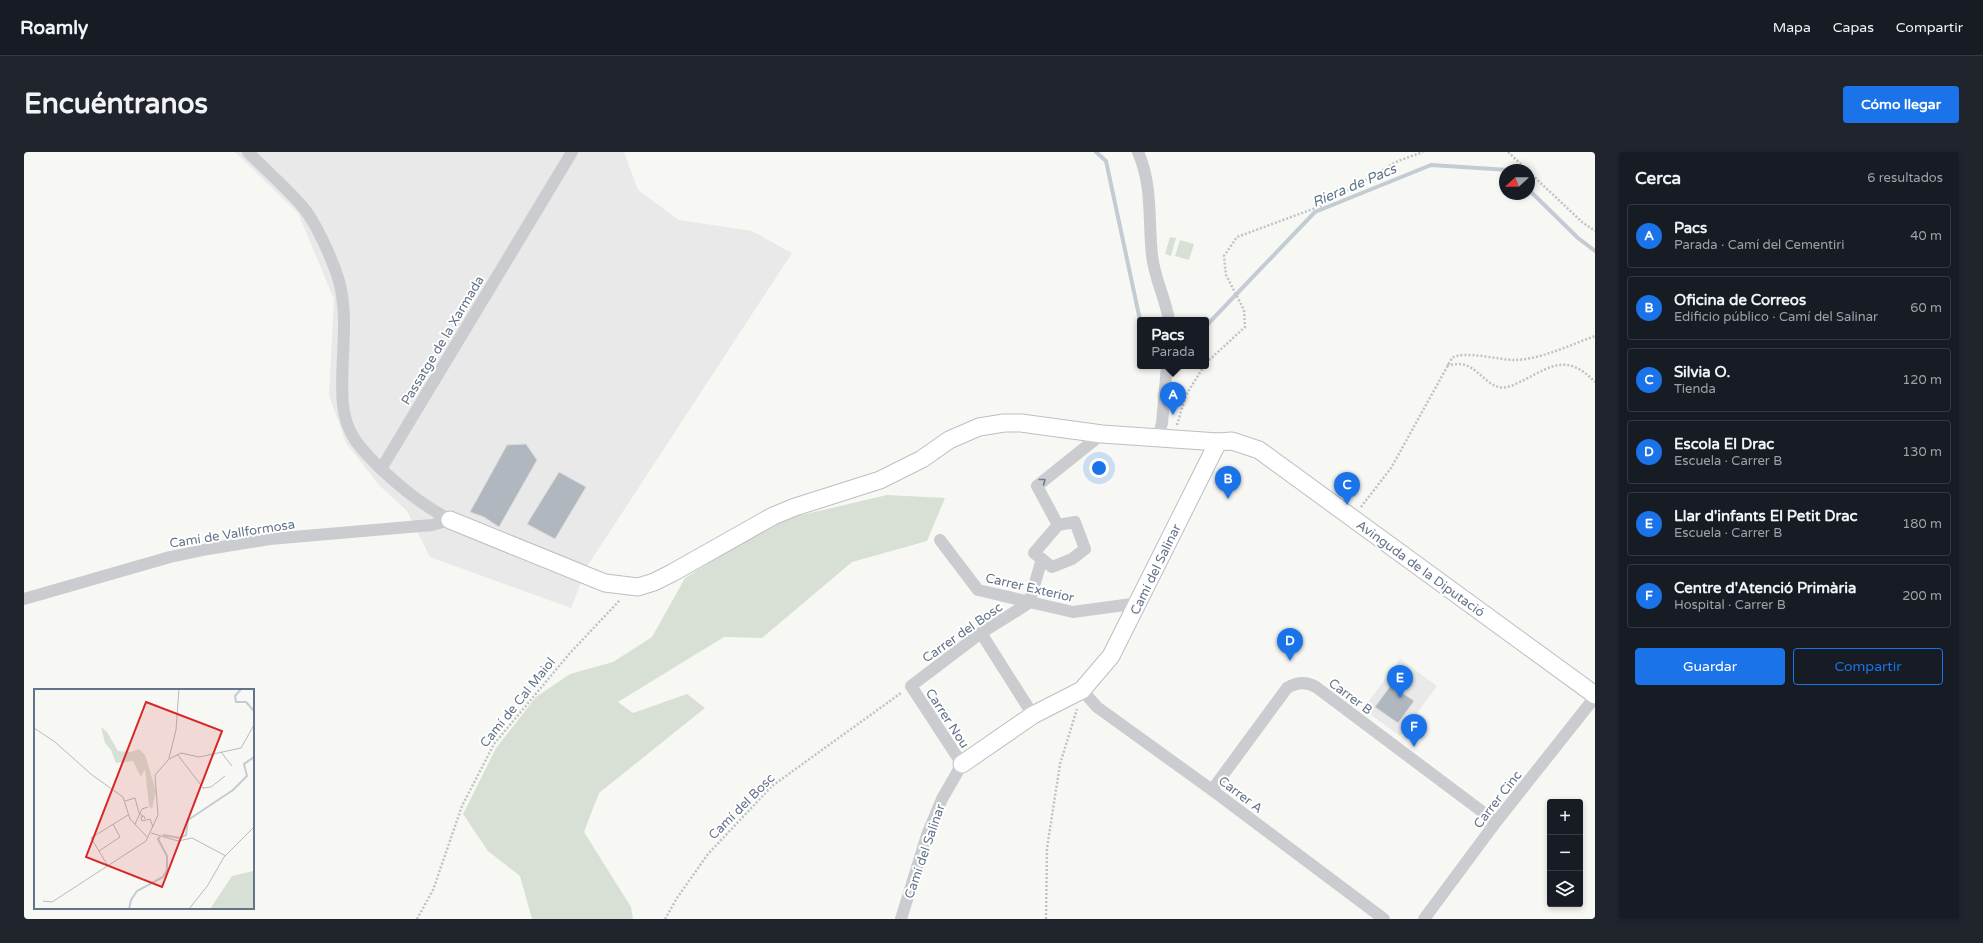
<!DOCTYPE html>
<html lang="es">
<head>
<meta charset="utf-8">
<style>
	body { margin:0; font-family:"Varela Round",sans-serif; background:#20242c; color:#f1f3f6 }
	.controls { position:absolute; right:12px; bottom:12px; display:grid; overflow:hidden; border-radius:4px; box-shadow:0 2px 6px #0003 }
	.controls button { width:36px; height:36px; display:grid; place-items:center; padding:0; border:0; border-bottom:1px solid #363941; background:#171b24; color:#f1f3f6; font:20px sans-serif }
	.compass { position:absolute; left:1475px; top:12px; width:36px; height:36px; border-radius:50%; background:#171b24; box-shadow:0 2px 6px #0003; rotate:249deg }
	.you { position:absolute; left:1075px; top:316px; width:14px; height:14px; margin:-10px; border:3px solid #fff; border-radius:50%; background:#1a73e8; box-shadow:0 0 0 6px #1a73e833 }
	.badge { display:grid; place-items:center; width:26px; height:26px; border-radius:50%; background:#1a73e8; color:#fff; font-size:13px; font-weight:700 }
	.pin { position:absolute; translate:-50% -33px; filter:drop-shadow(0 1px 2px #0008) }
	.pin::after { content:''; position:absolute; top:21px; width:14px; height:12px; background:inherit; clip-path:polygon(0 0,100% 0,50% 100%) }
	.popup { position:absolute; left:1113px; top:165px; width:72px; height:52px; box-sizing:border-box; display:grid; place-content:center; border-radius:4px; background:#171b24; filter:drop-shadow(0 1px 3px #0005); font-size:13px; white-space:nowrap; color:#9ea1a6 }
	.popup b { font-size:15px; color:#f1f3f6 }
	.popup::after { content:''; position:absolute; left:50%; top:100%; margin-left:-8px; border:8px solid transparent; border-top-color:#171b24 }
	.list { margin:0; padding:0; list-style:none }
	h2 { display:flex; justify-content:space-between; align-items:center; height:52px; margin:0; padding:0 16px; font-size:17px }
	h2 small { font-size:13px; font-weight:400; color:#9ea1a6 }
	.list li { display:grid; grid-template-columns:26px 1fr auto; gap:12px; align-items:center; box-sizing:border-box; height:64px; margin:0 8px 8px; padding:0 8px; border:1px solid #363941; border-radius:4px }
	.list b { display:block; font-size:15px; white-space:nowrap }
	.list p { margin:0; font-size:13px; white-space:nowrap; color:#9ea1a6 }
	.list em { font-size:13px; font-style:normal; color:#9ea1a6 }
	.actions { display:flex; gap:8px; padding:12px 16px }
	.actions a { flex:1; padding:9px 0; border:1px solid #1a73e8; border-radius:4px; text-align:center; font-size:14px; color:#1a73e8 }
	.actions .main { background:#1a73e8; color:#fff }
	.icon { flex:none; width:22px; height:22px; fill:none; stroke:currentColor; stroke-width:2; stroke-linecap:round; stroke-linejoin:round }
	.map { position:relative; flex:none; width:1571px; height:767px; overflow:hidden; border-radius:4px }
	header { display:flex; align-items:center; gap:24px; box-sizing:border-box; height:56px; padding:0 20px; background:#171b24; border-bottom:1px solid #363941 }
	header strong { font-size:19px }
	nav { display:flex; gap:22px; margin-inline-start:auto; font-size:14px }
	.intro { display:flex; align-items:center; justify-content:space-between; box-sizing:border-box; height:96px; padding:0 24px }
	h1 { margin:0; font-size:28px }
	.button { padding:10px 18px; border-radius:4px; background:#1a73e8; color:#fff; font-size:14px; font-weight:700 }
	main { display:flex; gap:24px; padding:0 24px }
	aside { flex:1; background:#171b24; border-radius:4px; box-shadow:0 2px 6px #0003 }
	.map>svg:first-child { display:block }
	.built { fill:#e8e9e8 }
	.green { fill:#d8e0d5 }
	.lines { fill:none; stroke-linecap:round; stroke-linejoin:round }
	.stream { stroke:#c3ccd2; stroke-width:4 }
	.building { fill:#b0b7bf; stroke:#d9d9d7 }
	.secondary-casing { stroke:#bbbfc5; stroke-width:19 }
	.path { stroke:#c0c2c5; stroke-width:2.5; stroke-dasharray:2 2; stroke-linecap:butt }
	.street { stroke:#caccd0; stroke-width:12 }
	.secondary { stroke:#fff; stroke-width:17 }
	.oneway { stroke:#6d7c90 }
	.labels { text-anchor:middle; stroke-width:4; stroke-linejoin:round; paint-order:stroke }
	.street-label { font-size:13px; fill:#637389; stroke:#fff }
	.water-label { font-size:14px; font-style:italic; fill:#5f7684; stroke:#fff }
	.inset-river { fill:none; stroke:#c3ccd2; stroke-width:2 }
	.inset-road { fill:none; stroke:#b3bbc3; stroke-width:1 }
	.view { fill:#d62828; fill-opacity:0.15; stroke:#d62828; stroke-width:2 }
	.inset-edge { fill:none; stroke:#637389; stroke-width:2 }
</style>
</head>
<body>
<header>
<strong>Roamly</strong>
<nav><a>Mapa</a><a>Capas</a><a>Compartir</a></nav>
</header>
<div class="intro"><h1>Encuéntranos</h1><a class="button">Cómo llegar</a></div>
<main>
<div class="map">
<svg width="1571" height="767" viewBox="0 0 1571 767">
	<rect width="100%" height="100%" fill="#f7f8f4"/>
	<g class="built">
		<polygon points="211,0 600,0 614,38 655,68 728,79 768,101 564,413 547,456 406,405 383,359 355,333 322,291 305,243 310,147 274,61"/>
		<polygon points="1376,507 1413,534 1376,584 1339,557"/>
	</g>
	<g class="green">
		<polygon points="1146,85 1152,86 1147,104 1141,102"/>
		<polygon points="1156,88 1170,92 1165,108 1151,104"/>
		<polygon points="863,343 921,346 903,389 828,410 738,486 700,485 594,550 609,561 663,542 681,556 575,641 560,680 607,755 609,767 508,767 496,724 464,699 439,662 472,596 512,545 546,522 589,510 628,485 661,426 752,369"/>
	</g>
	<g class="lines">
		<g class="stream">
			<polyline points="1072,0 1082,9 1116,168"/>
			<polyline points="1505,38 1554,86 1571,99"/>
			<polyline points="1182,174 1291,60 1407,13 1485,18"/>
		</g>
	</g>
	<g class="building">
		<polygon points="502,292 513,308 475,375 460,365 446,360 483,293"/>
		<polygon points="535,320 562,335 531,387 503,372"/>
		<polygon points="1367,533 1390,549 1374,571 1351,555"/>
	</g>
	<g class="lines">
		<defs>
			<g id="secondary">
				<polyline points="426,368 581,431 614,435 630,430 648,421 749,364 771,355 856,328 898,307 925,288 955,275 980,271 997,271 1078,282 1194,290 1208,289 1235,298 1571,543"/>
				<polyline points="938,612 1009,563 1058,538 1087,504 1194,290"/>
			</g>
		</defs>
		<use href="#secondary" class="secondary-casing"/>
		<g class="path">
			<polyline points="1484,0 1503,18"/>
			<polyline points="1505,20 1558,70 1571,79"/>
			<polyline points="1182,211 1221,175 1220,158 1202,123 1200,104 1213,85 1297,54 1374,9 1399,0"/>
			<path d="M 1423,213 C 1429,213 1436,211 1441,213 C 1457,218 1466,239 1483,235 C 1489,234 1495,230 1500,228 C 1529,213 1544,202 1571,230"/>
			<polyline points="1153,273 1162,243 1180,214"/>
			<path d="M 1337,355 L 1367,316 L 1428,206 C 1439,198 1475,208 1491,208 C 1518,207 1546,193 1571,184"/>
			<polyline points="393,767 409,738 438,654 470,592 546,501 596,448"/>
			<polyline points="641,767 653,746 684,702 748,634 877,541"/>
			<polyline points="1022,767 1023,696 1036,612 1053,557"/>
		</g>
		<g class="street">
			<path d="M 224,0 C 242,18 261,35 278,54 C 292,70 309,109 315,129 C 326,170 315,212 319,253 C 322,282 336,296 356,316 C 381,339 396,351 426,368"/>
			<path d="M 1114,0 C 1129,34 1124,68 1128,103 C 1130,125 1141,145 1145,168"/>
			<polyline points="1134,286 1138,271 1143,214"/>
			<polyline points="357,317 548,0"/>
			<polygon points="1051,370 1061,397 1048,407 1028,415 1010,401 1034,373"/>
			<polyline points="1034,373 1013,334 1078,282"/>
			<polyline points="916,388 954,438 1049,460 1115,451"/>
			<polyline points="0,447 146,405 184,397 246,387 408,373 426,368"/>
			<polyline points="957,481 1009,563"/>
			<polyline points="1058,538 1073,555 1188,638 1360,767"/>
			<path d="M 1188,638 L 1263,536 C 1273,530 1282,529 1292,535 L 1472,670"/>
			<polyline points="877,767 903,683 918,647 938,612 887,534 957,481 1005,451 1018,407"/>
			<polyline points="1400,767 1472,670 1571,545"/>
		</g>
		<use href="#secondary" class="secondary"/>
	</g>
	<defs><path id="oneway-chevron" d="M-2-3.5L2.5 0L-2 3.5" fill="none" stroke-width="1.6" stroke-linecap="round" stroke-linejoin="round"/></defs>
	<use class="oneway" href="#oneway-chevron" transform="translate(1019 329) rotate(-38)"/>
	<g class="labels">
		<g class="street-label">
			<text transform="translate(418 188) rotate(-59)" y="5">Passatge de la Xarmada</text>
			<text transform="translate(208 381) rotate(-9)" y="5">Camí de Vallformosa</text>
			<text transform="translate(1397 416) rotate(36)" y="5">Avinguda de la Diputació</text>
			<text transform="translate(1131 417) rotate(-64)" y="5">Camí del Salinar</text>
			<text transform="translate(1006 435) rotate(13)" y="5">Carrer Exterior</text>
			<text transform="translate(938 480) rotate(-35)" y="5">Carrer del Bosc</text>
			<text transform="translate(1327 544) rotate(37)" y="5">Carrer B</text>
			<text transform="translate(493 550) rotate(-51)" y="5">Camí de Cal Maiol</text>
			<text transform="translate(924 566) rotate(57)" y="5">Carrer Nou</text>
			<text transform="translate(1217 642) rotate(37)" y="5">Carrer A</text>
			<text transform="translate(1473 647) rotate(-52)" y="5">Carrer Cinc</text>
			<text transform="translate(717 654) rotate(-45)" y="5">Camí del Bosc</text>
			<text transform="translate(900 699) rotate(-71)" y="5">Camí del Salinar</text>
		</g>
		<g class="water-label">
			<text transform="translate(1330 33) rotate(-23)" y="5">Riera de Pacs</text>
		</g>
	</g>
	<g transform="translate(10 537)">
		<rect width="220" height="220" fill="#f7f8f4"/>
		<path d="M 67,38 L 73,43 L 84,62 L 97,63 L 105,60 L 111,66 L 122,102 L 118,120 L 115,117 L 111,80 L 107,88 L 99,72 L 82,74 L 77,61 L 71,54 ZM 220,180 L 220,220 L 176,220 L 198,187 L 219,182 Z" fill="#d8e0d5"/>
		<path class="inset-river" d="M 207,0 L 201,7 L 202,13 L 212,13 L 220,22M 129,146 L 146,149 L 152,146 L 154,131 L 199,101 L 213,87 L 210,75 L 220,68M 95,220 L 97,211 L 103,202 L 129,188 L 133,181 L 133,167 L 124,150 L 126,148"/>
		<path class="inset-road" d="M 0,39 L 21,53 L 58,86 L 89,108 L 96,130 L 114,149M 187,63 L 198,77M 143,65 L 170,100M 135,69 L 142,41 L 145,0M 169,99 L 177,98 L 191,87M 91,112 L 101,109 L 105,124 L 109,127M 111,130 L 110,127 L 107,128 L 108,132 L 116,130 L 119,138M 101,135 L 108,120 L 114,118M 117,144 L 144,152 L 158,149 L 192,167M 65,162 L 86,148 L 79,135M 74,177 L 57,149 L 94,126M 9,212 L 18,213 L 112,152 L 124,126 L 121,86 L 135,70 L 147,64 L 165,68 L 207,59 L 220,36M 155,220 L 174,196 L 190,168 L 220,138"/>
		<path class="view" d="M 112,13 L 188,42 L 128,198 L 52,168 Z"/>
		<rect width="220" height="220" class="inset-edge"/>
	</g>
</svg>
<div class="controls">
<button>+</button>
<button>−</button>
<button><svg class="icon" aria-label="layers" viewBox="0 0 24 24"><path d="M12 4l9 5-9 5-9-5zM3 14l9 5 9-5"/></svg></button>
</div>
<svg class="compass" viewBox="-18 -18 36 36"><path d="M0-13l5 13h-10z" fill="#e53935"/><path d="M0 13l5-13h-10z" fill="#9ea1a6"/></svg>
<div class="you"></div>
<div class="pin badge" style="left:1149px;top:263px">A</div>
<div class="popup"><b>Pacs</b>Parada</div>
<div class="pin badge" style="left:1204px;top:347px">B</div>
<div class="pin badge" style="left:1323px;top:353px">C</div>
<div class="pin badge" style="left:1266px;top:509px">D</div>
<div class="pin badge" style="left:1376px;top:546px">E</div>
<div class="pin badge" style="left:1390px;top:595px">F</div>
</div>
<aside>
<h2>Cerca<small>6 resultados</small></h2>
<ul class="list">
<li><span class="badge">A</span><div><b>Pacs</b><p>Parada · Camí del Cementiri</p></div><em>40 m</em></li>
<li><span class="badge">B</span><div><b>Oficina de Correos</b><p>Edificio público · Camí del Salinar</p></div><em>60 m</em></li>
<li><span class="badge">C</span><div><b>Silvia O.</b><p>Tienda</p></div><em>120 m</em></li>
<li><span class="badge">D</span><div><b>Escola El Drac</b><p>Escuela · Carrer B</p></div><em>130 m</em></li>
<li><span class="badge">E</span><div><b>Llar d'infants El Petit Drac</b><p>Escuela · Carrer B</p></div><em>180 m</em></li>
<li><span class="badge">F</span><div><b>Centre d'Atenció Primària</b><p>Hospital · Carrer B</p></div><em>200 m</em></li>
</ul>
<div class="actions"><a class="main">Guardar</a><a>Compartir</a></div>
</aside>
</main>
</body>
</html>
